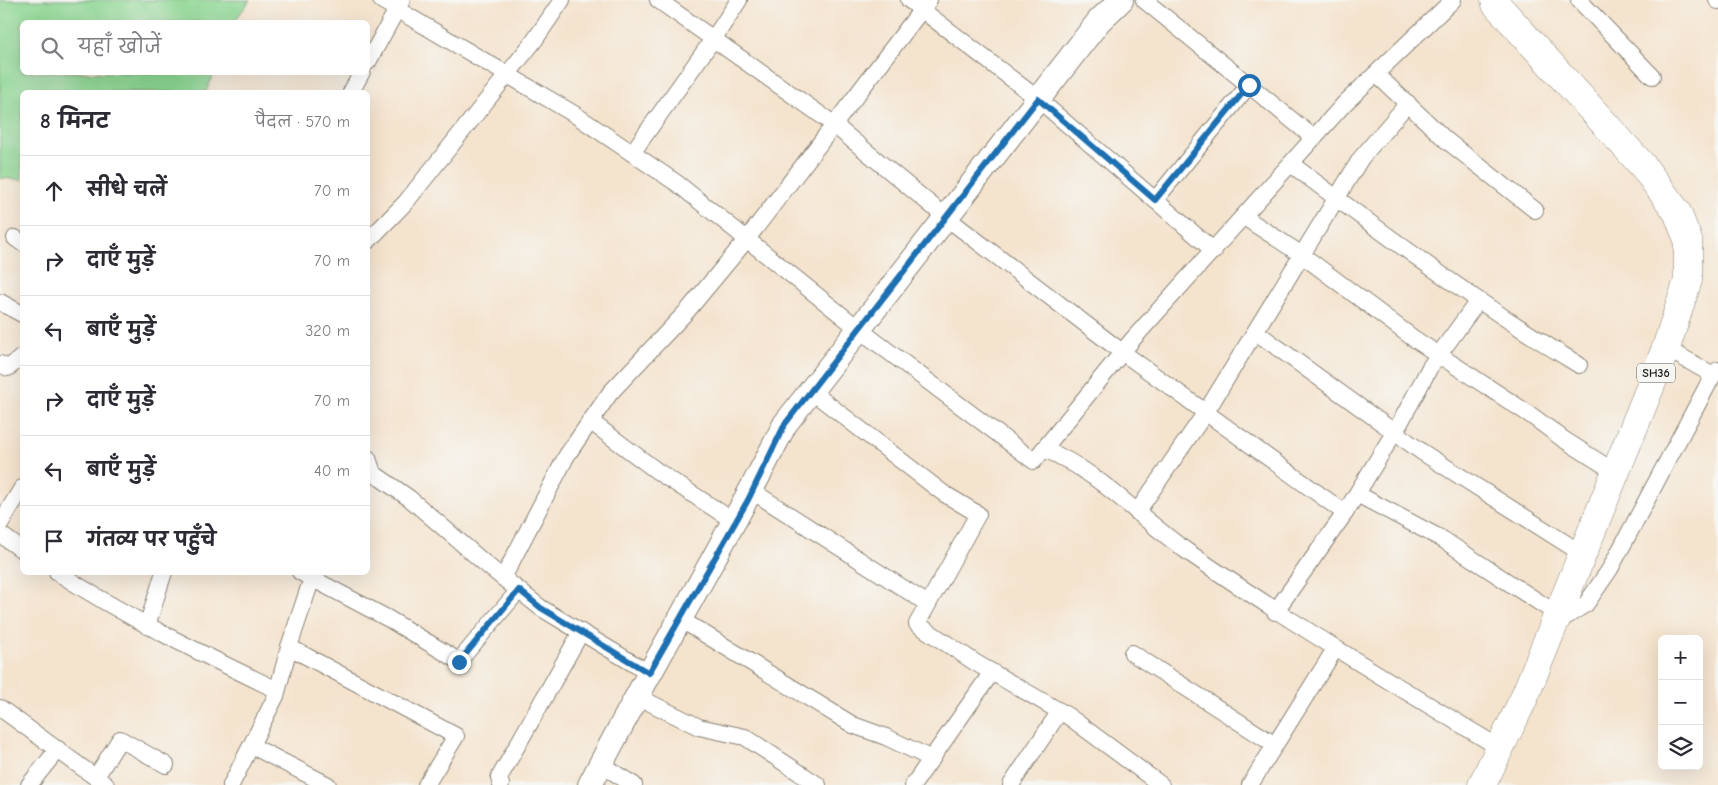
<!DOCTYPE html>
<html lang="hi">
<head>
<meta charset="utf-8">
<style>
	body { margin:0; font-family:"Comic Neue","Playpen Sans Deva",sans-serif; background:#f2f2f3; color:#2b2b33 }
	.controls { position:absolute; right:15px; bottom:15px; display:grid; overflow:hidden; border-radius:8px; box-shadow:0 5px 20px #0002 }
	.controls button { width:45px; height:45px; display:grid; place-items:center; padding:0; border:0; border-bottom:1px solid #e1e1e2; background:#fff; color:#2b2b33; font:25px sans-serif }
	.stop { position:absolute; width:15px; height:15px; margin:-11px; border:4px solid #1f6fb2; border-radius:50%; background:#fff }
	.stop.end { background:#1f6fb2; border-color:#fff; box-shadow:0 1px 5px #0008 }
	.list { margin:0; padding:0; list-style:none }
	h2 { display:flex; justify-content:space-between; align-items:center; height:65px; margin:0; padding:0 20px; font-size:21px }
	h2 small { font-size:16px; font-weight:400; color:#7c7c81 }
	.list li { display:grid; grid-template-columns:32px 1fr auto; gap:15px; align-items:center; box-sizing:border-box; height:70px; padding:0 20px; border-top:1px solid #e1e1e2 }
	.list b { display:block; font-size:19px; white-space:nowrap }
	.list em { font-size:16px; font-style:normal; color:#7c7c81 }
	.icon { flex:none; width:28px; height:28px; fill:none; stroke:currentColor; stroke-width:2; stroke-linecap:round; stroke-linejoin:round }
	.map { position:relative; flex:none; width:1718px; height:785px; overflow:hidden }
	.search { position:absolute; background:#fff; box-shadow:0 5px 20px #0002; left:20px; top:20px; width:350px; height:55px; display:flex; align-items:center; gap:12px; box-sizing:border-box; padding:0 18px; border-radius:8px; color:#7c7c81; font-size:19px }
	.panel { position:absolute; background:#fff; box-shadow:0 5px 20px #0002; left:20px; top:90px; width:350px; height:485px; border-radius:8px }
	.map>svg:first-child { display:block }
	.green { fill:#8bd591; stroke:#547856 }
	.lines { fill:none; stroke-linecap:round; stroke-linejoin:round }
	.street-casing { stroke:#888074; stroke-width:18 }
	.secondary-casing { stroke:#888074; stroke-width:26 }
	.highway-casing { stroke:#888074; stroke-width:29 }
	.street { stroke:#fff; stroke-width:16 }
	.secondary { stroke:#fff; stroke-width:24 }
	.highway { stroke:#fff; stroke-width:28 }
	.route { stroke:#1f6fb2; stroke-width:6 }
	.labels { text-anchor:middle; stroke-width:4; stroke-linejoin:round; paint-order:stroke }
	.shield { fill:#f6f6f2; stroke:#5d5d5c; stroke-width:1 }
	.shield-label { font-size:12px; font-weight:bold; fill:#1c1c1c }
</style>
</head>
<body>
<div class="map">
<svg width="1718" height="785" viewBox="0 0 1718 785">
	<rect width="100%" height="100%" fill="#f6f6f2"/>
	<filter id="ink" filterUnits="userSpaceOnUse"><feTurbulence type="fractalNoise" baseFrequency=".02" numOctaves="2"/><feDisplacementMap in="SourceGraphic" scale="10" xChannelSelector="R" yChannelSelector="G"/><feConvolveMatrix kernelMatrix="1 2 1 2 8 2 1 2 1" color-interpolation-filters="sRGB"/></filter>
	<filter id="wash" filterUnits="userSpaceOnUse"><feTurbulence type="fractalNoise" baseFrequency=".0096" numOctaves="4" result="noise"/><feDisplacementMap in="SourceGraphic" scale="20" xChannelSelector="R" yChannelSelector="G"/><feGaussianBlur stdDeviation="1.12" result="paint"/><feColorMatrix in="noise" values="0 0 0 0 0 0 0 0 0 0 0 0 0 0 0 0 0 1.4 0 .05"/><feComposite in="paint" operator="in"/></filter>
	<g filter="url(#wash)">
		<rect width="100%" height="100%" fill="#f4e3cd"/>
		<polygon class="green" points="0,0 250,0 234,22 22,22 22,72 214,73 206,92 22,92 22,180 0,178"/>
	</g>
	<g filter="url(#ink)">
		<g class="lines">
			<defs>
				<g id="street">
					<polyline points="381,0 574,114 678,184 860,330 1034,461 1133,339 1344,104 1453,0"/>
					<polyline points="658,0 828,120 947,218 1122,352 1345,513"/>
					<polyline points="909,0 1038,99 1214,251"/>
					<polyline points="1144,0 1314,138"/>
					<polyline points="1579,0 1652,76"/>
					<polyline points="1717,0 1718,1"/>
					<polyline points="368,62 402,0"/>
					<polyline points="1376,74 1446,140 1535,210"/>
					<polyline points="351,92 362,72"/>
					<polyline points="632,153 714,38 739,0"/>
					<path d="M 1291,164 C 1385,235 1478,304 1579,365"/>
					<polyline points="1155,200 1249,85"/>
					<polyline points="1244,217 1302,255 1413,338 1532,416 1563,439 1615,472"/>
					<polyline points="15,238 22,243"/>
					<polyline points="368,241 406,202 534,41 562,0"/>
					<polyline points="0,302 22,314"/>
					<polyline points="1256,332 1422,452 1581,553"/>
					<polyline points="1666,348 1713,375 1718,370"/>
					<polyline points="0,364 8,368 22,357"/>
					<polyline points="811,391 943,493 978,514 917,624 976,663 1068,716 1161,785"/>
					<polyline points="590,421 657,471 735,522"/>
					<path d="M 1044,449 C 1099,471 1140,519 1188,552 C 1290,622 1395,685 1500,748"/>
					<polyline points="368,458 373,473 409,498 488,566 541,608 649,673"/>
					<polyline points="752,491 928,604"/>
					<polyline points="1357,494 1442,539 1557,614"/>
					<polyline points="1137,512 1206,412 1361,158 1408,103"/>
					<polyline points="0,524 22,488"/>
					<polyline points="0,534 22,550"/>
					<path d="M 57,572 C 127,618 202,654 277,690"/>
					<polyline points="300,572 387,618 459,661 519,590"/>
					<polyline points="503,578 567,455 610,393 688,310 747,239 929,0"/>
					<polyline points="1275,612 1345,513 1400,423 1430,367 1478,301"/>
					<polyline points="680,619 853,725 886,737 932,759"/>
					<polyline points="1556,623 1586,604 1610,569 1713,375"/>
					<polyline points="147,626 164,572"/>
					<polyline points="289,647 456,736 426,785"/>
					<polyline points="1132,653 1275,745"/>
					<polyline points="636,696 699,727 745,737 818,785"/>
					<polyline points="0,708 106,785"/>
					<polyline points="252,746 328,785"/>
					<polyline points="600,764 634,785"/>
					<polyline points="96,777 120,739 166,765"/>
					<polyline points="29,785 58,749"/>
					<polyline points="231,785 276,696 289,647 312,578"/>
					<polyline points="501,785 499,778 581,632"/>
					<polyline points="913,785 992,672"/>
					<polyline points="1011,785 1060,711"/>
					<polyline points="1250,785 1335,649"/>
				</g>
				<path id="secondary" d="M 590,785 C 652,663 724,547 785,424 L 1099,21 L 1121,0"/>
				<polyline id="highway" points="1482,785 1524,698 1666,348 1688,280 1688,240 1677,212 1643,166 1496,4 1495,0"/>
			</defs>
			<use href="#street" class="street-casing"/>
			<use href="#secondary" class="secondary-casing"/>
			<use href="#highway" class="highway-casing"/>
			<use href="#street" class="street"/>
			<use href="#secondary" class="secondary"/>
			<use href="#highway" class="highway"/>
		</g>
	</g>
	<g class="lines" filter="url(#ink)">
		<polyline class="route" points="459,662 519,590 541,608 649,673 748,500 785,424 1038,99 1155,200 1249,85"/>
	</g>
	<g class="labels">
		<rect class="shield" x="1637" y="363.5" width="38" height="19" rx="4"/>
		<g class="shield-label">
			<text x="1656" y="377">SH36</text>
		</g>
	</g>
</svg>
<div class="controls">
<button>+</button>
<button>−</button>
<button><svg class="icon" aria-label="layers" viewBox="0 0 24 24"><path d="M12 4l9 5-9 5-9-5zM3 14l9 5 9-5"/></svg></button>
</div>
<div class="stop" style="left:1249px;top:85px"></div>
<div class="stop end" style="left:459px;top:662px"></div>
<div class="search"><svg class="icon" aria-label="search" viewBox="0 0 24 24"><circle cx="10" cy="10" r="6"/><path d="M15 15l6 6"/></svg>यहाँ खोजें</div>
<section class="panel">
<h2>8 मिनट<small>पैदल · 570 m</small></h2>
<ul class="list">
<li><svg class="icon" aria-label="ahead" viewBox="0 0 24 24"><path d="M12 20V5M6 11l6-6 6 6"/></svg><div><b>सीधे चलें</b></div><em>70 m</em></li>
<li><svg class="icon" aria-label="right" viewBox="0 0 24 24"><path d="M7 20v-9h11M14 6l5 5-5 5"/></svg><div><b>दाएँ मुड़ें</b></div><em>70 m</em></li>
<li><svg class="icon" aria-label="left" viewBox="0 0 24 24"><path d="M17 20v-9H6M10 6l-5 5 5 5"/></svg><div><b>बाएँ मुड़ें</b></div><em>320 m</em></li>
<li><svg class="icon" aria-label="right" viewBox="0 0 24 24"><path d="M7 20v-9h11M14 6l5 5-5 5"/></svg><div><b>दाएँ मुड़ें</b></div><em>70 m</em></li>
<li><svg class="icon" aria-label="left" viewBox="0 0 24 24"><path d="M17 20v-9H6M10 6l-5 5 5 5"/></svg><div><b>बाएँ मुड़ें</b></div><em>40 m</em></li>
<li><svg class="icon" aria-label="arrive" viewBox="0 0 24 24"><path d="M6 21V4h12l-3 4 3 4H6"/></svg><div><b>गंतव्य पर पहुँचे</b></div></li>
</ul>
</section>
</div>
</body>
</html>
